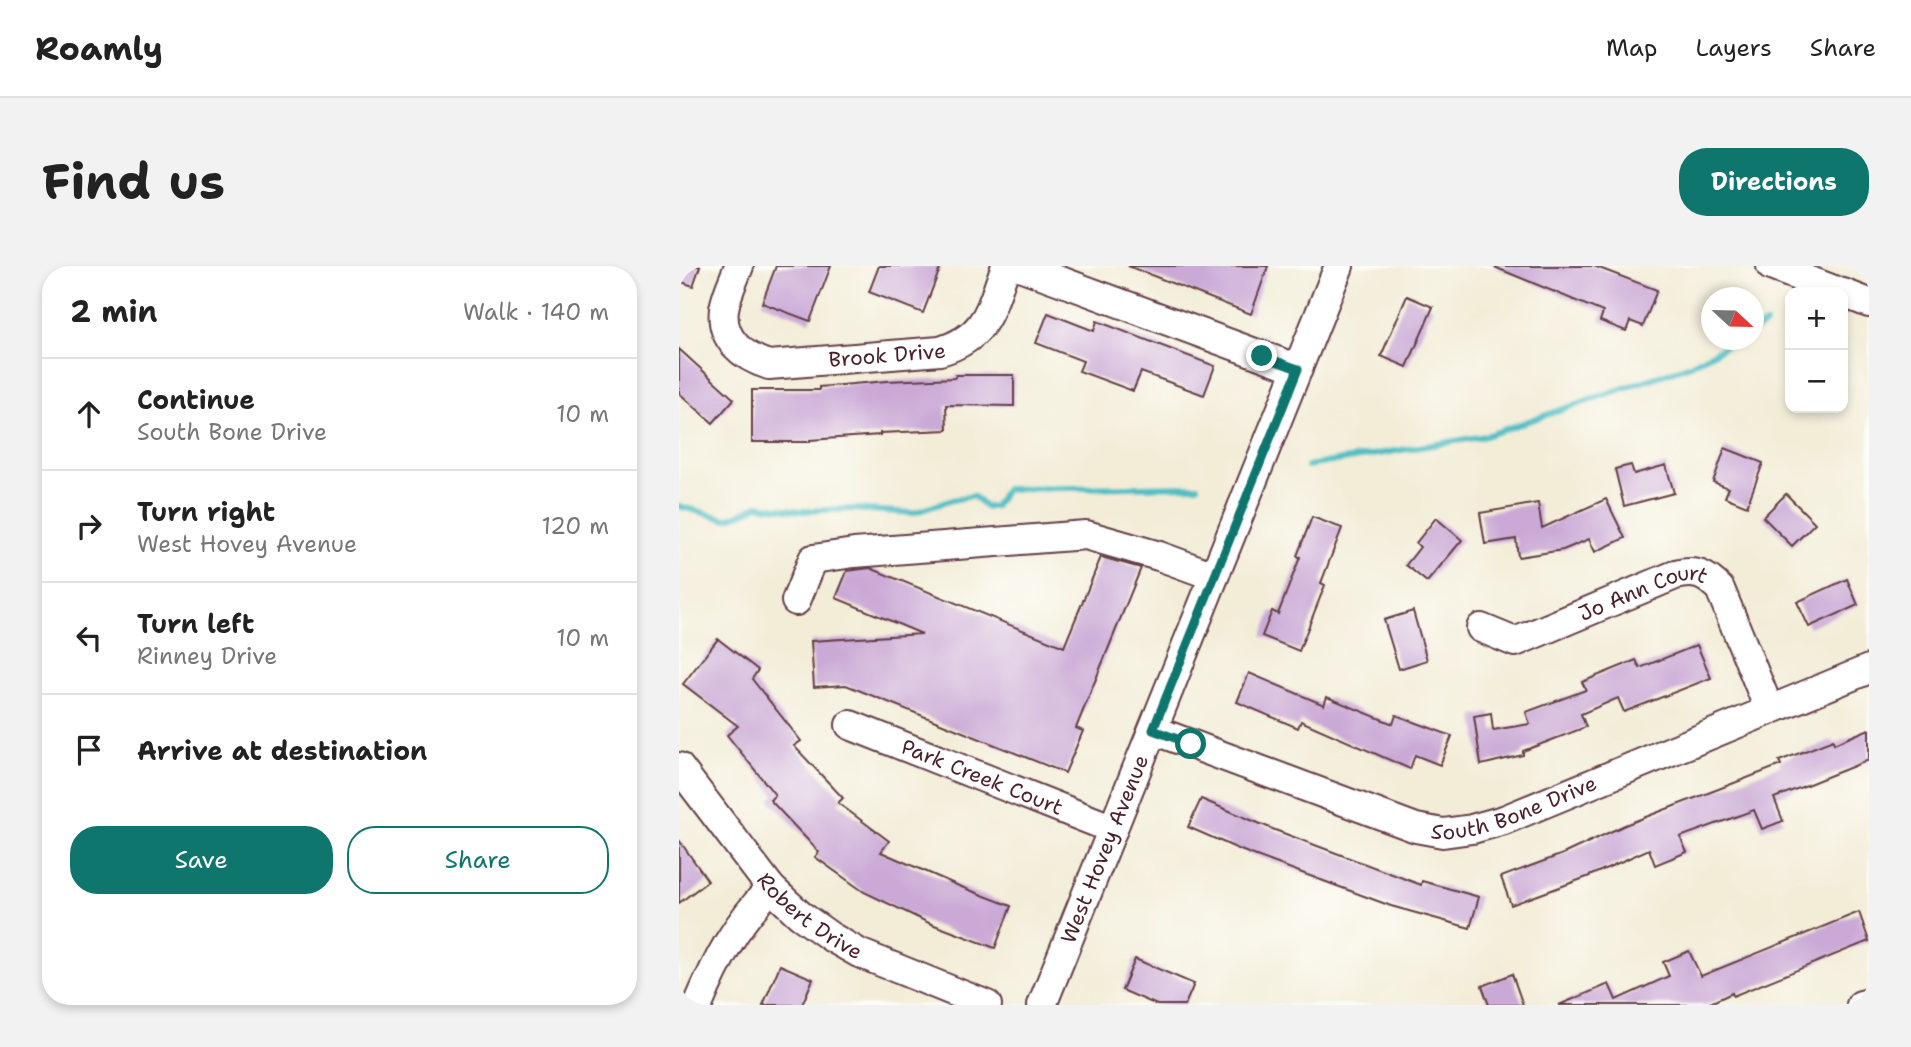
<!DOCTYPE html>
<html lang="en">
<head>
<meta charset="utf-8">
<style>
	body { margin:0; font-family:"Shantell Sans",sans-serif; background:#f2f2f2; color:#222 }
	.controls { position:absolute; right:21px; top:21px; display:grid; overflow:hidden; border-radius:14px; box-shadow:0 4px 10px #0003 }
	.controls button { width:63px; height:63px; display:grid; place-items:center; padding:0; border:0; border-bottom:2px solid #e0e0e0; background:#fff; color:#222; font:35px sans-serif }
	.compass { position:absolute; left:1022px; top:21px; width:63px; height:63px; border-radius:50%; background:#fff; box-shadow:0 4px 10px #0003; rotate:112deg }
	.stop { position:absolute; width:21px; height:21px; margin:-16px; border:5px solid #0f766e; border-radius:50%; background:#fff }
	.stop.end { background:#0f766e; border-color:#fff; box-shadow:0 2px 7px #0008 }
	.list { margin:0; padding:0; list-style:none }
	h2 { display:flex; justify-content:space-between; align-items:center; height:91px; margin:0; padding:0 28px; font-size:30px }
	h2 small { font-size:23px; font-weight:400; color:#767676 }
	.list li { display:grid; grid-template-columns:46px 1fr auto; gap:21px; align-items:center; box-sizing:border-box; height:112px; padding:0 28px; border-top:2px solid #e0e0e0 }
	.list b { display:block; font-size:26px; white-space:nowrap }
	.list p { margin:0; font-size:23px; white-space:nowrap; color:#767676 }
	.list em { font-size:23px; font-style:normal; color:#767676 }
	.actions { display:flex; gap:14px; padding:21px 28px }
	.actions a { flex:1; padding:16px 0; border:2px solid #0f766e; border-radius:28px; text-align:center; font-size:24px; color:#0f766e }
	.actions .main { background:#0f766e; color:#fff }
	.icon { flex:none; width:38px; height:38px; fill:none; stroke:currentColor; stroke-width:2; stroke-linecap:round; stroke-linejoin:round }
	.map { position:relative; flex:none; width:1190px; height:739px; overflow:hidden; border-radius:28px }
	header { display:flex; align-items:center; gap:42px; box-sizing:border-box; height:98px; padding:0 35px; background:#fff; border-bottom:2px solid #e0e0e0 }
	header strong { font-size:33px }
	nav { display:flex; gap:38px; margin-inline-start:auto; font-size:24px }
	.intro { display:flex; align-items:center; justify-content:space-between; box-sizing:border-box; height:168px; padding:0 42px }
	h1 { margin:0; font-size:49px }
	.button { padding:18px 32px; border-radius:28px; background:#0f766e; color:#fff; font-size:24px; font-weight:700 }
	main { display:flex; gap:42px; padding:0 42px }
	aside { flex:1; background:#fff; border-radius:28px; box-shadow:0 4px 10px #0003 }
	.map>svg:first-child { display:block }
	.lines { fill:none; stroke-linecap:round; stroke-linejoin:round }
	.stream { stroke:#4fbec4; stroke-width:6 }
	.building { fill:#caa9d6 }
	.minor-casing { stroke:#633e45; stroke-width:32 }
	.minor { stroke:#fff; stroke-width:28 }
	.route { stroke:#0f766e; stroke-width:9 }
	.labels { text-anchor:middle; stroke-width:5; stroke-linejoin:round; paint-order:stroke }
	.street-label { font-size:21px; fill:#4a1f2b; stroke:#fdfcf7 }
</style>
</head>
<body>
<header>
<strong>Roamly</strong>
<nav><a>Map</a><a>Layers</a><a>Share</a></nav>
</header>
<div class="intro"><h1>Find us</h1><a class="button">Directions</a></div>
<main>
<aside>
<h2>2 min<small>Walk · 140 m</small></h2>
<ul class="list">
<li><svg class="icon" aria-label="ahead" viewBox="0 0 24 24"><path d="M12 20V5M6 11l6-6 6 6"/></svg><div><b>Continue</b><p>South Bone Drive</p></div><em>10 m</em></li>
<li><svg class="icon" aria-label="right" viewBox="0 0 24 24"><path d="M7 20v-9h11M14 6l5 5-5 5"/></svg><div><b>Turn right</b><p>West Hovey Avenue</p></div><em>120 m</em></li>
<li><svg class="icon" aria-label="left" viewBox="0 0 24 24"><path d="M17 20v-9H6M10 6l-5 5 5 5"/></svg><div><b>Turn left</b><p>Rinney Drive</p></div><em>10 m</em></li>
<li><svg class="icon" aria-label="arrive" viewBox="0 0 24 24"><path d="M6 21V4h12l-3 4 3 4H6"/></svg><div><b>Arrive at destination</b></div></li>
</ul>
<div class="actions"><a class="main">Save</a><a>Share</a></div>
</aside>
<div class="map">
<svg width="1190" height="739" viewBox="0 0 1190 739">
	<rect width="100%" height="100%" fill="#fdfcf7"/>
	<filter id="ink" filterUnits="userSpaceOnUse"><feTurbulence type="fractalNoise" baseFrequency=".0143" numOctaves="2"/><feDisplacementMap in="SourceGraphic" scale="14" xChannelSelector="R" yChannelSelector="G"/><feConvolveMatrix kernelMatrix="1 2 1 2 8 2 1 2 1" color-interpolation-filters="sRGB"/></filter>
	<filter id="wash" filterUnits="userSpaceOnUse"><feTurbulence type="fractalNoise" baseFrequency=".00686" numOctaves="4" result="noise"/><feDisplacementMap in="SourceGraphic" scale="28" xChannelSelector="R" yChannelSelector="G"/><feGaussianBlur stdDeviation="1.57" result="paint"/><feColorMatrix in="noise" values="0 0 0 0 0 0 0 0 0 0 0 0 0 0 0 0 0 1.4 0 .05"/><feComposite in="paint" operator="in"/></filter>
	<g filter="url(#wash)">
		<rect width="100%" height="100%" fill="#f3edd8"/>
		<g class="lines">
			<g class="stream">
				<polyline points="1074,65 1087,58"/>
				<polyline points="628,200 806,170 1009,100 1059,74"/>
				<polyline points="0,240 47,253 62,248 79,239 121,245 174,243 234,247 273,234 294,230 307,241 315,241 327,223 518,220"/>
			</g>
		</g>
		<g id="blocks">
			<g class="building">
				<polygon points="0,0 21,0 14,20 0,15"/>
				<polygon points="97,0 152,0 131,55 83,37"/>
				<polygon points="200,0 262,0 244,47 190,26"/>
				<polygon points="449,0 589,0 572,48"/>
				<polygon points="813,0 915,0 978,24 964,60 951,55 947,65 921,55 924,46"/>
				<polygon points="728,30 754,41 728,101 702,90"/>
				<polygon points="369,47 415,65 418,55 536,100 525,129 462,106 454,125 400,105 404,95 357,77"/>
				<polygon points="0,83 55,133 34,157 0,127"/>
				<polygon points="277,109 335,109 335,140 267,139 268,164 201,167 201,169 131,174 131,176 73,176 73,124 140,124 140,121 208,115 276,112"/>
				<polygon points="1046,182 1084,197 1068,240 1046,231 1050,222 1034,216"/>
				<polygon points="952,199 955,208 987,199 995,227 945,240 936,203"/>
				<polygon points="1107,228 1136,257 1113,280 1084,251"/>
				<polygon points="927,233 946,272 916,286 910,273 884,284 839,291 837,273 806,278 801,247 859,237 863,262"/>
				<polygon points="633,251 663,262 642,317 646,319 620,385 583,370 593,345 599,348 621,291 618,290"/>
				<polygon points="757,252 783,274 748,316 727,299 741,281 737,277"/>
				<polygon points="422,291 462,302 397,462 404,465 386,507 167,419 135,421 132,375 243,368 157,332 168,305 191,302 385,381"/>
				<polygon points="1168,313 1179,339 1130,361 1118,336"/>
				<polygon points="734,345 748,394 720,403 705,354"/>
				<polygon points="39,373 79,404 73,413 122,475 115,480 164,532 159,537 210,575 202,586 280,620 332,640 316,682 250,657 185,626 136,591 140,586 91,534 96,529 48,469 59,460 4,418"/>
				<polygon points="1018,379 1032,412 945,446 939,432 902,448 907,461 844,485 844,489 802,499 795,450 812,447 814,464 851,458 847,446 907,424 903,416 957,394 961,402"/>
				<polygon points="570,407 645,439 648,431 714,458 717,449 773,470 761,499 736,489 731,503 622,455 619,462 558,436"/>
				<polygon points="1190,463 1190,494 1095,532 1104,555 1083,563 1075,544 1001,571 1008,586 976,599 970,583 908,611 832,639 822,611 884,588 946,559 1102,499 1100,495 1154,474 1155,478"/>
				<polygon points="522,533 596,564 742,619 743,615 800,631 791,662 712,640 564,585 509,561"/>
				<polygon points="0,574 29,615 0,637"/>
				<polygon points="1180,646 1190,675 1054,730 1053,727 1027,739 880,739 930,718 937,734 990,710 984,696 1010,685 1022,710"/>
				<polygon points="456,693 515,718 506,739 478,739 443,724"/>
				<polygon points="101,699 134,713 123,739 84,739"/>
				<polygon points="833,708 844,739 810,739 803,720"/>
			</g>
		</g>
	</g>
	<g filter="url(#ink)">
		<use href="#blocks" fill-opacity="0" stroke="#633e45" stroke-width="2"/>
		<g class="lines">
			<defs>
				<g id="minor">
					<path id="s1" d="M 60,0 C 55,13 47,29 45,43 C 41,73 64,91 90,99 L 261,85 C 309,71 311,42 327,0"/>
					<polyline points="341,0 619,103"/>
					<polyline points="1092,0 1160,26"/>
					<polyline points="1164,27 1190,37"/>
					<polyline points="117,335 134,293 175,287 407,269 480,290 535,310"/>
					<path id="s2" d="M 802,362 L 836,376 L 996,309 C 1017,304 1026,308 1041,323 L 1090,443"/>
					<path id="s3" d="M 171,459 L 434,563"/>
					<path id="s4" d="M 474,464 L 737,562 L 764,567 L 793,563 L 825,554 L 1190,403"/>
					<path id="s5" d="M 0,501 L 92,622 L 121,649 L 152,671 L 180,687 L 308,739"/>
					<path d="M 19,739 C 38,694 57,657 92,622"/>
					<path id="s6" d="M 363,739 L 660,0"/>
					<polyline points="1182,739 1190,737"/>
				</g>
			</defs>
			<use href="#minor" class="minor-casing"/>
			<use href="#minor" class="minor"/>
		</g>
	</g>
	<g class="lines" filter="url(#ink)">
		<polyline class="route" points="512,478 474,464 619,103 583,90"/>
	</g>
	<g class="labels">
		<g class="street-label">
			<text dy="7" stroke="none"><textPath href="#s1" startOffset="243">Brook Drive</textPath></text>
			<text dy="7" stroke="none"><textPath href="#s2" startOffset="175">Jo Ann Court</textPath></text>
			<text dy="7" stroke="none"><textPath href="#s3" startOffset="142">Park Creek Court</textPath></text>
			<text dy="7" stroke="none"><textPath href="#s4" startOffset="383">South Bone Drive</textPath></text>
			<text dy="7" stroke="none"><textPath href="#s6" startOffset="168">West Hovey Avenue</textPath></text>
			<text dy="7" stroke="none"><textPath href="#s5" startOffset="200">Robert Drive</textPath></text>
		</g>
	</g>
</svg>
<div class="controls">
<button>+</button>
<button>−</button>
</div>
<svg class="compass" viewBox="-18 -18 36 36"><path d="M0-13l5 13h-10z" fill="#e53935"/><path d="M0 13l5-13h-10z" fill="#767676"/></svg>
<div class="stop" style="left:512px;top:478px"></div>
<div class="stop end" style="left:583px;top:90px"></div>
</div>
</main>
</body>
</html>
